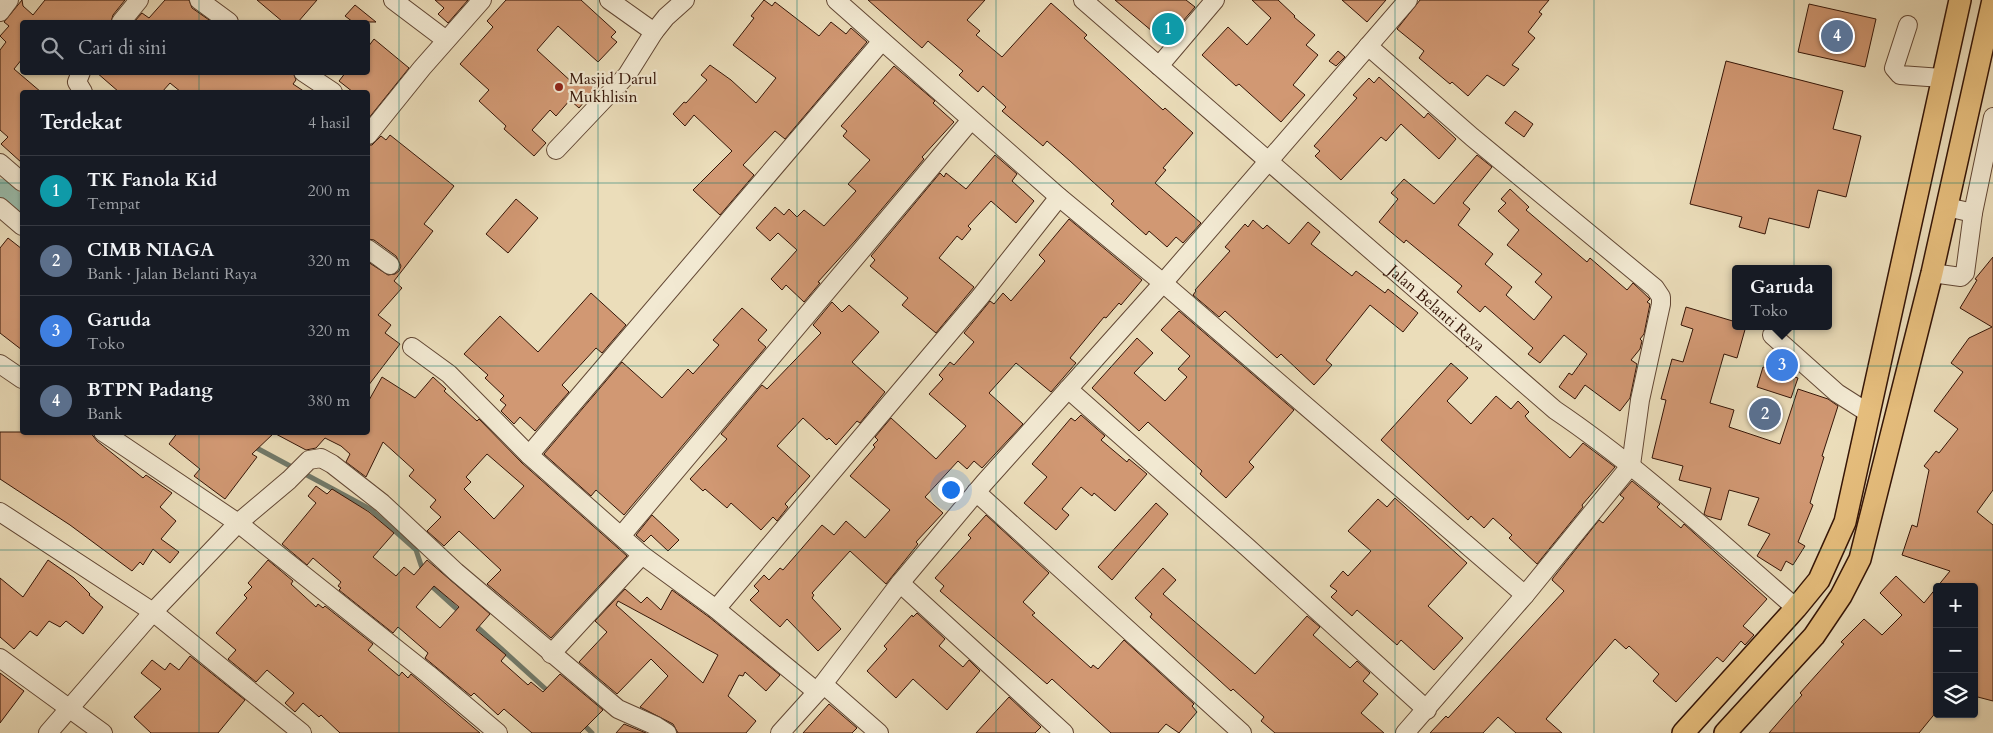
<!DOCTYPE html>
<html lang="id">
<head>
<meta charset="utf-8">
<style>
	body { margin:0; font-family:Cardo,serif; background:#242831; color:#f1f3f6 }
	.controls { position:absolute; right:15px; bottom:15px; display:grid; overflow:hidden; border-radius:5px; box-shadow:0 1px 4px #0004 }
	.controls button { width:45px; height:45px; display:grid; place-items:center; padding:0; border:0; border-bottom:1px solid #363941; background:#171b24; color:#f1f3f6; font:25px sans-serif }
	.you { position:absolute; left:950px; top:489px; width:18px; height:18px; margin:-12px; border:4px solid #fff; border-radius:50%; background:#1a73e8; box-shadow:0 0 0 8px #1a73e833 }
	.badge { display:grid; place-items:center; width:32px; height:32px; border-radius:50%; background:#1a73e8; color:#fff; font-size:16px; font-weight:700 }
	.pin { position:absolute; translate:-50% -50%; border:2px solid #fff; box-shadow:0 1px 5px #0006 }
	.popup { position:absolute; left:1732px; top:265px; width:100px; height:65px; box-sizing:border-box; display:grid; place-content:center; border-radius:5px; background:#171b24; filter:drop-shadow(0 1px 4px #0005); font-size:16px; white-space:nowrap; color:#9ea1a6 }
	.popup b { font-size:19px; color:#f1f3f6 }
	.popup::after { content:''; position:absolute; left:50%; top:100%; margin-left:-10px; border:10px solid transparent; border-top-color:#171b24 }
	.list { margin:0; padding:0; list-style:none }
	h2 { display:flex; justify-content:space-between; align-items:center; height:65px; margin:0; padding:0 20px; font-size:21px }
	h2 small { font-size:16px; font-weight:400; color:#9ea1a6 }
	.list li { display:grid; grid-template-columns:32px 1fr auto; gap:15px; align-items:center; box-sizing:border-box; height:70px; padding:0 20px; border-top:1px solid #363941 }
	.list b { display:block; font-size:19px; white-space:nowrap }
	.list p { margin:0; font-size:16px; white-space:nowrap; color:#9ea1a6 }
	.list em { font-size:16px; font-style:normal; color:#9ea1a6 }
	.icon { flex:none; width:28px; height:28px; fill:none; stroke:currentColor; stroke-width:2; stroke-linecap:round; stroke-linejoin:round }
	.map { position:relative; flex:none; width:1993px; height:733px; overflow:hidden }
	.search { position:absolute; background:#171b24; box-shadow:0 1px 4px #0004; left:20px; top:20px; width:350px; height:55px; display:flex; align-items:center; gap:12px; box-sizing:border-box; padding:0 18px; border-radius:5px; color:#9ea1a6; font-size:19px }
	.panel { position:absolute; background:#171b24; box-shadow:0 1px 4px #0004; left:20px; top:90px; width:350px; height:345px; border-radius:5px }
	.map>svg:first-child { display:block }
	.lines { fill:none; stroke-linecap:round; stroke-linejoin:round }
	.stream { stroke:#717969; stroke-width:5 }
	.canal { stroke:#99bcab; stroke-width:19 }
	.building { fill:#d19873; stroke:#351507; fill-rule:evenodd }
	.minor-casing { stroke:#624734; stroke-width:20 }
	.major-casing { stroke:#351507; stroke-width:24 }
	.minor { stroke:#f2e9d2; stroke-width:18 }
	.major { stroke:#e6be7d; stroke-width:21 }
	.grid { fill:none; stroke:#0f766e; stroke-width:1; stroke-opacity:0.55 }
	.poi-dot { fill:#8f2418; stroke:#f2e9d2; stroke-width:2 }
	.labels { text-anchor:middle; stroke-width:4.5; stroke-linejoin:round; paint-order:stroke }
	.poi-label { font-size:16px; fill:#351507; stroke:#f2e9d2; text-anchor:start }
	.street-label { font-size:16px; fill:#351507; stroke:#f2e9d2 }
</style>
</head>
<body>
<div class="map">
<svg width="1993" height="733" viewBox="0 0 1993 733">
	<rect width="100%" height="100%" fill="#ebddba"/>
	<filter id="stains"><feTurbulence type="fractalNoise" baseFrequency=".004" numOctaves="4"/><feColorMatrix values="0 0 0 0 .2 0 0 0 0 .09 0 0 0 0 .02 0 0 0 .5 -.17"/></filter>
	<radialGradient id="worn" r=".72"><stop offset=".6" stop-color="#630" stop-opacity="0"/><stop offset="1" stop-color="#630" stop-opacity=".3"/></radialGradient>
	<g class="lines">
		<g class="stream">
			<polyline points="253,446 370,509 416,550 423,571"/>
			<polyline points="428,583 461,613"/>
			<polyline points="473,623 550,693"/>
			<polyline points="582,723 592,733"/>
		</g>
		<polyline class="canal" points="0,188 22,207"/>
	</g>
	<g class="building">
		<polygon points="22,0 23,6 33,15 45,0 125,0 113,15 111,22 22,22 22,59 14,69 41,92 22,92 22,163 1,144 8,137 0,130 0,50 6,42 0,36 9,26 4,22"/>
		<polygon points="165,0 189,0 192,8 212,22 134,22 142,13 149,18"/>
		<polygon points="257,0 317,0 298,22 283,22"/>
		<polygon points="435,0 468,0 448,23 438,14 444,8"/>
		<polygon points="506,0 581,0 616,32 611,37 617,42 598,62 558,26 537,50 575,85 583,76 596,88 579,108 570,100 556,116 550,110 532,130 546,143 534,156 504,129 506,126 479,101 489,90 460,64 493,27 487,21"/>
		<polygon points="764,0 772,6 775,2 819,36 831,22 846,34 851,28 867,42 785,139 775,131 743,165 754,175 720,215 693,190 732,151 694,115 685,126 673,114 684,102 686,103 707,80 701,75 710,65 731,80 756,103 776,78 733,45 754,18 751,16"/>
		<polygon points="868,0 985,0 967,20 980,31 976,35 1002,57 1051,3 1087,35 1084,38 1163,110 1165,108 1193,133 1163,168 1166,170 1155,183 1201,223 1183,243 1176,237 1167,247 1149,231 1146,235 1111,204 1114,201 1070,161 1047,141 1043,146 1002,111 1006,107 983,86 978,92 959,75 963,71 928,41 922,48"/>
		<polygon points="1115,0 1186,0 1195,7 1165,42"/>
		<polygon points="1252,0 1278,0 1295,16 1294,17 1315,35 1306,45 1318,55 1293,85 1305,95 1281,122 1239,84 1236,86 1202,55 1228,27 1247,45 1271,18"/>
		<polygon points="1342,0 1386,0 1367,22"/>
		<polygon points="1420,0 1549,0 1539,12 1542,14 1528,32 1535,38 1512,65 1519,69 1504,86 1487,75 1468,96 1452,82 1450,84 1419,58 1424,51 1397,29"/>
		<polygon points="1809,4 1876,19 1865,67 1798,52"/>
		<polygon points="355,5 376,22 353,22 345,16"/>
		<polygon points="374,39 409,68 368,119 368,92 353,92 339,81 346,72 368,72 368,47"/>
		<polygon points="1338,51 1345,57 1336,66 1329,61"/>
		<polygon points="1726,61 1843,91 1833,129 1861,136 1846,197 1818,190 1809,228 1769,218 1765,234 1739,227 1742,217 1690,204"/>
		<polygon points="894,66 935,101 933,103 954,122 922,157 924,159 855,241 818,282 820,283 804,302 786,285 782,290 771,279 797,250 778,233 770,241 756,228 775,207 784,215 789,209 797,217 804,210 824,226 856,191 848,184 870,160 843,136 847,131 841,126"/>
		<polygon points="96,72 293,72 296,80 293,84 305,92 181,92 170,83 162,92 119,92"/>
		<polygon points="1379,77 1424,118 1428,113 1456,139 1439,159 1401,124 1386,141 1381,137 1341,180 1315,156 1320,151 1314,146 1357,98 1353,95 1369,78 1374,83"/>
		<polygon points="1515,111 1533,124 1524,137 1505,123"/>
		<polygon points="390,135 454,186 424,224 433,231 394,281 402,288 378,315 391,325 385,333 400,344 368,386 368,262 388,275 395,274 399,271 401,266 396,256 374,240 368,239 368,145 372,145 381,136 386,140"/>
		<polygon points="995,155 1017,174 1012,181 1034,201 1016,223 991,201 968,226 971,229 962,240 957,236 939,258 974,287 936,333 902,305 908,298 870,266 875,260 871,256 940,173 944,177 946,173 966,189"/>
		<polygon points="1477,155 1492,167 1463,203 1470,209 1458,225 1493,254 1485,264 1512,287 1506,295 1534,320 1552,297 1535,282 1542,274 1507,245 1519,230 1498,211 1506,203 1501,199 1510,189 1529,207 1526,210 1587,262 1590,258 1627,290 1633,283 1650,299 1647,302 1650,304 1644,334 1640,339 1642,341 1640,349 1631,360 1637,364 1630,398 1620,411 1585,385 1575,399 1559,387 1569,373 1572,375 1587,354 1564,335 1540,363 1528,354 1533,348 1485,306 1480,312 1457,292 1462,286 1406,240 1404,243 1379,222 1398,199 1391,193 1404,179 1434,204"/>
		<polygon points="516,199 538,218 508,253 486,234"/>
		<polygon points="1069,219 1142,280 1121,305 1119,303 1106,318 1104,317 1070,358 1076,363 1051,392 1016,363 989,393 1023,424 982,468 974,461 967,469 958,461 925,497 943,513 916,542 918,544 886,584 850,551 812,593 814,595 812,598 841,629 818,651 787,619 780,627 750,600 759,591 754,586 764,575 769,580 780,568 783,570 822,525 834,535 846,521 865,538 890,510 850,476 875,447 873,445 878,440 875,437 891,418 936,459 966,426 929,394 943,379 939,375 950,362 954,365 974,342 964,333 990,301 994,304 1003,293 1011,301 1045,261 1039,255"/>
		<polygon points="1253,220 1263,229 1267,225 1289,244 1308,222 1320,232 1311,244 1352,276 1356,271 1385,293 1388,289 1418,313 1403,332 1370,305 1326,360 1332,365 1314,385 1281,354 1277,358 1225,311 1219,317 1193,295 1196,291 1195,290 1230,251 1225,247 1245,224 1248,227"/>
		<polygon points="8,238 22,249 22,350 0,333 0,248"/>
		<polygon points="1993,257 1993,490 1977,512 1993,525 1993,701 1974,696 1974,587 1937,587 1950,571 1902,555 1912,525 1917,527 1929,470 1924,466 1936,451 1939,453 1958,429 1934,411 1963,372 1951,363 1969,338 1992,327 1960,308 1977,280 1975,279"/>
		<polygon points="591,293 626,325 602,353 596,348 562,385 569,392 535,431 520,417 514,424 501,411 506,405 500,400 504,396 485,378 488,375 464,354 500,316 538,352"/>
		<polygon points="832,302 842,312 849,305 879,332 852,362 885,392 860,423 857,421 836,445 829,438 827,440 803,418 777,446 810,476 785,504 788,507 777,521 773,517 761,530 731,503 727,508 705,489 703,491 690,479 727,439 721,434 762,385 767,389 821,333 813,325"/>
		<polygon points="1686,307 1736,322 1736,326 1746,326 1737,358 1724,354 1710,403 1734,410 1729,427 1780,444 1798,389 1828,399 1838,406 1822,456 1824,457 1810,503 1813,505 1798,542 1805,546 1793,565 1786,561 1781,571 1757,556 1770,534 1748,525 1759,498 1729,490 1721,520 1707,516 1704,514 1711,488 1679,480 1683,466 1652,458 1666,400 1661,399 1672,359 1683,362 1693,329 1681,325"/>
		<polygon points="742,308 767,330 758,340 766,347 624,515 596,490 591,496 544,454 622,362 662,398 688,369 693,374 719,345 713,340"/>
		<polygon points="1179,311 1294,410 1249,462 1254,467 1226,498 1200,474 1202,471 1148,422 1139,431 1092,388 1137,338 1153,353 1134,373 1165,401 1187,377 1178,369 1190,356 1161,330"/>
		<polygon points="1451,363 1468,378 1447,401 1471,424 1496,396 1511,409 1518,401 1529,412 1525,416 1529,421 1570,458 1583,443 1615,467 1582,505 1583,507 1537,564 1509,538 1512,535 1493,518 1484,528 1471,516 1468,520 1381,440"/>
		<polygon points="1763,367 1798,378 1791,398 1757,387"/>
		<path d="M 382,377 L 415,398 L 433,377 L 446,389 L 444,391 L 477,421 L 479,419 L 522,463 L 627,556 L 551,638 L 487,584 L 501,570 L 459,531 L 444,546 L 427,531 L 441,517 L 430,507 L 436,500 L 409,476 L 414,470 L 383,442 L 366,477 L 346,462 L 350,454 L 341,446 L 325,438 L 316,448 L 306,450 L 274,433 L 252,454 L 257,457 L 225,499 L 194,476 L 200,469 L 169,444 L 178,432 L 368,432 L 368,402 ZM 487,454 L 524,486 L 494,519 L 464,489 L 471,482 L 466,477 Z"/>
		<polygon points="1081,415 1105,436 1101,440 1127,462 1129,459 1147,474 1115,511 1094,493 1092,496 1081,487 1062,509 1069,515 1056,530 1024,503 1047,477 1032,464 1071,418 1075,421"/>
		<polygon points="0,432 90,432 97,441 143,478 146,475 172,493 160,507 176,521 161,539 179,552 170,563 153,549 143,565 140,562 132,571 70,525 0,479"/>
		<polygon points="1632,481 1660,504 1657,507 1681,528 1684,524 1767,599 1743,626 1754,635 1745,645 1741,641 1723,662 1717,657 1676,702 1653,681 1659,674 1629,646 1626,649 1615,639 1546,719 1562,733 1516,733 1498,717 1483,733 1430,733 1446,716 1448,718 1564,591 1552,580 1553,578 1599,520 1603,523 1624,498 1620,495"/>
		<path d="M 316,486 L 327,494 L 332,489 L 369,512 L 394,533 L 373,557 L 396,576 L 404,567 L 414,575 L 427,560 L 490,614 L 476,630 L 506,655 L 501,661 L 528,685 L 531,682 L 543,692 L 560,674 L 603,710 L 580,733 L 532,733 L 504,709 L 498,715 L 474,693 L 471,696 L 425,658 L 428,653 L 398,627 L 393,633 L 339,590 L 341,588 L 338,586 L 341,582 L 313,558 L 307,565 L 282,544 L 316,503 L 308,496 ZM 434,586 L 459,607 L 440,628 L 416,607 Z"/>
		<polygon points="1395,498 1467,563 1428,606 1463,638 1434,670 1401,640 1397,645 1357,610 1352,616 1331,597 1337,591 1330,586 1343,571 1348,576 1371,551 1348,531 1378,499 1387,507"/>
		<polygon points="1156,503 1168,514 1112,580 1098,567"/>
		<polygon points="652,515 679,540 668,551 651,535 644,542 636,535"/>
		<polygon points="986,515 1049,573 1023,602 1035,613 1032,615 1091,668 1093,665 1098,669 1124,640 1194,704 1192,706 1197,712 1179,733 1166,724 1158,733 1111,733 1052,679 1047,684 940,591 944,586 935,578 971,538 968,535"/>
		<polygon points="48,560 74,578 90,594 89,595 103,607 83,634 66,621 60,627 49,621 37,636 30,631 14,649 0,637 0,578 23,597"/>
		<polygon points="268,560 293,581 291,584 316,607 318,604 323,608 325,606 373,644 368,650 399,676 402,672 408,678 411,674 480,733 340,733 321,715 319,717 303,703 295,712 285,703 294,693 267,670 256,682 228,659 236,650 216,633 247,598 244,595 252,587 248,583"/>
		<polygon points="1163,568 1176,580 1163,594 1255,674 1307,616 1320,627 1313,635 1350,668 1357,661 1370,673 1363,681 1378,694 1361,713 1384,733 1275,733 1261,721 1264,717 1233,689 1231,691 1150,617 1152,614 1135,598"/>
		<polygon points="1896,576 1924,603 1937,587 1937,711 1919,733 1769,733 1802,695 1800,693 1844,644 1841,642 1864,619 1882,635 1902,615 1880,593"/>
		<path d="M 625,589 L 641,603 L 647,597 L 661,610 L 672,590 L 709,617 L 780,675 L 766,691 L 745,672 L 743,676 L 739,675 L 728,696 L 756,721 L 746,733 L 678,733 L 673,724 L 640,707 L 668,676 L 651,659 L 617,694 L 579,662 L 607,632 L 595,621 ZM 618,601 L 718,655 L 703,683 L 616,605 Z"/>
		<polygon points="917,613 945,639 939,646 963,667 969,660 980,671 947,710 913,679 896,698 867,671 887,649 884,646 912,615 913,617"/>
		<polygon points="190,656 245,700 218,733 151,733 134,717 161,689 141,673 152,660 165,670 170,663 179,670"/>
		<polygon points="0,673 24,691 0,723"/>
		<polygon points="1009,697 1041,727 1035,733 976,733"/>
		<polygon points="829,704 857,728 852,733 803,733"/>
		<polygon points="624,724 646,733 616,733"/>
	</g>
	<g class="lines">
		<defs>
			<g id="minor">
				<polyline points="199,0 229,22"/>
				<polyline points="393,0 446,40"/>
				<polyline points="609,0 654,32"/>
				<polyline points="836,0 1059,197 1163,283 1525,595"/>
				<path id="s1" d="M 1083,0 L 1555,410 C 1641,468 1717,540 1796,608"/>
				<polyline points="0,12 9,0"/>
				<polyline points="121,22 139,0"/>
				<polyline points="1908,25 1894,68 1900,75 1942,78"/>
				<polyline points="1368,46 1472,137 1655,288 1661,297 1661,304 1640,400 1631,465 1525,595 1405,733"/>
				<polyline points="1159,66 1215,0"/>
				<polyline points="81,72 77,82 83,92"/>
				<polyline points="303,72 333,92"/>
				<polyline points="368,135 422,68 482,0"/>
				<polyline points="556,150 627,75 654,32 666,17 685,0"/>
				<polyline points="0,163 22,182"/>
				<polyline points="0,207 22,226"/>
				<polyline points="1973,213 1993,117"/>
				<polyline points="368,249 390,265"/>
				<polyline points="1932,273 1961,277 1965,273 1973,213 1947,207"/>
				<polyline points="1772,335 1837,393 1870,414"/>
				<polyline points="412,347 449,374 529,455 642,555 716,609 817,692"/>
				<polyline points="0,364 22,379"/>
				<polyline points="1068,389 1247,547 1427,710"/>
				<polyline points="103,432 238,523 428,674 498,733"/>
				<polyline points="529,455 882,41"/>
				<polyline points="976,492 1242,733"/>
				<polyline points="0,512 153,612 302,733"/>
				<polyline points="621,536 971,120"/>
				<polyline points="900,583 1064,733"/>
				<polyline points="716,609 980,297 1059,197"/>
				<polyline points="551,654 642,555"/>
				<polyline points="0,658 103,733"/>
				<polyline points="823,684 879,733"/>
				<polyline points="48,733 153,612 238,523 289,480 309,460 321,458 332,464 382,503 456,572 618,709 656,726 667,733"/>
				<polyline points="780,733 817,692 900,583 984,483 1163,283 1408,0"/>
			</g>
			<g id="major">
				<polyline points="1683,733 1796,608 1819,580 1845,522 1960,0"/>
				<polyline points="1725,733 1814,636 1841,596 1860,559 1932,273 1993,0"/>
			</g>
		</defs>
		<use href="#minor" class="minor-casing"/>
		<use href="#major" class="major-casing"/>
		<use href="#minor" class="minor"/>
		<use href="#major" class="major"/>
	</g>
	<path class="grid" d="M 199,0 L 199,22M 399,0 L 399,733M 598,0 L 598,733M 797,0 L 797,733M 996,0 L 996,733M 1196,0 L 1196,733M 1395,0 L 1395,733M 1594,0 L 1594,733M 1794,0 L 1794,733M 199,72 L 199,92M 0,183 L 22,183M 368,183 L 1993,183M 0,366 L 22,366M 368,366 L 1993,366M 199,432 L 199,733M 0,550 L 1993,550"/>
	<circle class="poi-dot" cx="559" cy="87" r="5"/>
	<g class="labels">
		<g class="poi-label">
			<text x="569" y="84">Masjid Darul<tspan x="569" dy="18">Mukhlisin</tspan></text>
		</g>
		<g class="street-label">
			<text dy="6" stroke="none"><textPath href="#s1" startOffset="469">Jalan Belanti Raya</textPath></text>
		</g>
	</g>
	<rect width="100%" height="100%" filter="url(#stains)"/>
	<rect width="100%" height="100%" fill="url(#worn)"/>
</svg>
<div class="controls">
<button>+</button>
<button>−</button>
<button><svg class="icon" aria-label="layers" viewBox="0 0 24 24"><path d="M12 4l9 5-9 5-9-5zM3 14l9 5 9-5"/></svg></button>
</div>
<div class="you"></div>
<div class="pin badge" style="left:1168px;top:29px;background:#0f9aa8">1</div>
<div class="pin badge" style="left:1765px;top:414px;background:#5c6f8a">2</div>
<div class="pin badge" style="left:1782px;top:365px;background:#3f7fe0">3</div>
<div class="popup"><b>Garuda</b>Toko</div>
<div class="pin badge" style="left:1837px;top:36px;background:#5c6f8a">4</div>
<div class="search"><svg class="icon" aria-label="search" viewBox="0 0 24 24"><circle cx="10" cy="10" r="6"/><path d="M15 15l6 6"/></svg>Cari di sini</div>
<section class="panel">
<h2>Terdekat<small>4 hasil</small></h2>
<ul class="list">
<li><span class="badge" style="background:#0f9aa8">1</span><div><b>TK Fanola Kid</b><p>Tempat</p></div><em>200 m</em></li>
<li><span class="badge" style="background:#5c6f8a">2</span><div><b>CIMB NIAGA</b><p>Bank · Jalan Belanti Raya</p></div><em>320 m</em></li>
<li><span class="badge" style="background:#3f7fe0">3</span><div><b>Garuda</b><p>Toko</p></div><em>320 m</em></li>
<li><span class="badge" style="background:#5c6f8a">4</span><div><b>BTPN Padang</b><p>Bank</p></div><em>380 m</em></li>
</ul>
</section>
</div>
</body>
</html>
